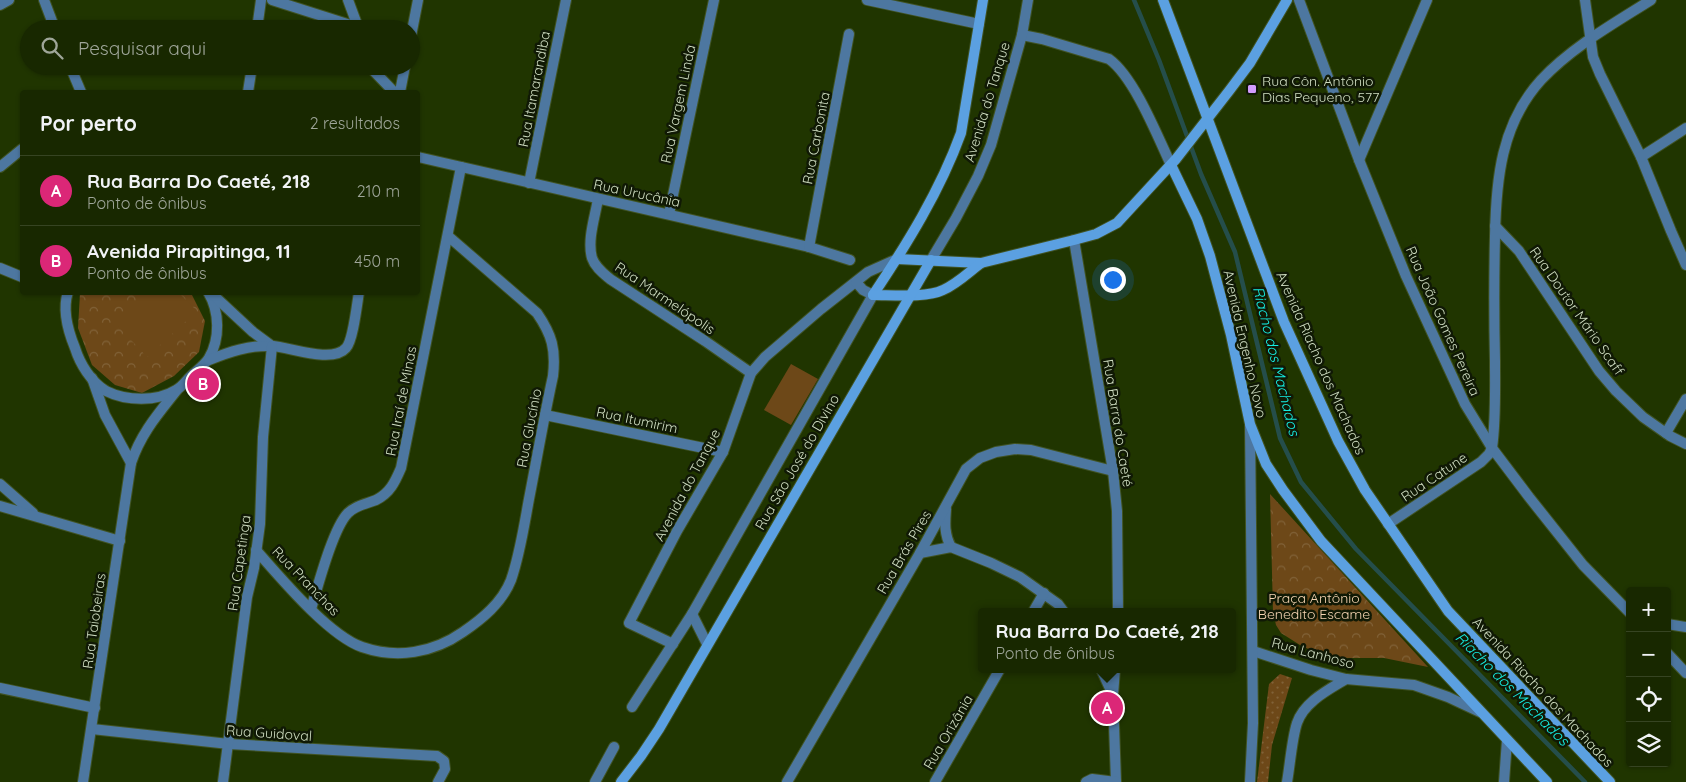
<!DOCTYPE html>
<html lang="pt">
<head>
<meta charset="utf-8">
<style>
	body { margin:0; font-family:Quicksand,sans-serif; background:#21300a; color:#f1f3f6 }
	.controls { position:absolute; right:15px; bottom:15px; display:grid; overflow:hidden; border-radius:5px; box-shadow:0 1px 4px #0004 }
	.controls button { width:45px; height:45px; display:grid; place-items:center; padding:0; border:0; border-bottom:1px solid #364422; background:#182800; color:#f1f3f6; font:25px sans-serif }
	.you { position:absolute; left:1112px; top:279px; width:18px; height:18px; margin:-12px; border:4px solid #fff; border-radius:50%; background:#1a73e8; box-shadow:0 0 0 8px #1a73e833 }
	.badge { display:grid; place-items:center; width:32px; height:32px; border-radius:50%; background:#db2777; color:#fff; font-size:16px; font-weight:700 }
	.pin { position:absolute; translate:-50% -50%; border:2px solid #fff; box-shadow:0 1px 5px #0006 }
	.popup { position:absolute; left:978px; top:608px; width:258px; height:65px; box-sizing:border-box; display:grid; place-content:center; border-radius:5px; background:#182800; filter:drop-shadow(0 1px 4px #0005); font-size:16px; white-space:nowrap; color:#9fa699 }
	.popup b { font-size:19px; color:#f1f3f6 }
	.popup::after { content:''; position:absolute; left:50%; top:100%; margin-left:-10px; border:10px solid transparent; border-top-color:#182800 }
	.list { margin:0; padding:0; list-style:none }
	h2 { display:flex; justify-content:space-between; align-items:center; height:65px; margin:0; padding:0 20px; font-size:21px }
	h2 small { font-size:16px; font-weight:400; color:#9fa699 }
	.list li { display:grid; grid-template-columns:32px 1fr auto; gap:15px; align-items:center; box-sizing:border-box; height:70px; padding:0 20px; border-top:1px solid #364422 }
	.list b { display:block; font-size:19px; white-space:nowrap }
	.list p { margin:0; font-size:16px; white-space:nowrap; color:#9fa699 }
	.list em { font-size:16px; font-style:normal; color:#9fa699 }
	.icon { flex:none; width:28px; height:28px; fill:none; stroke:currentColor; stroke-width:2; stroke-linecap:round; stroke-linejoin:round }
	.map { position:relative; flex:none; width:1686px; height:782px; overflow:hidden }
	.search { position:absolute; background:#182800; box-shadow:0 1px 4px #0004; left:20px; top:20px; width:400px; height:55px; display:flex; align-items:center; gap:12px; box-sizing:border-box; padding:0 18px; border-radius:28px; color:#9fa699; font-size:19px }
	.panel { position:absolute; background:#182800; box-shadow:0 1px 4px #0004; left:20px; top:90px; width:400px; height:205px; border-radius:5px }
	.map>svg:first-child { display:block }
	.grass { fill:url(#grass-dots) }
	.park { fill:url(#park-crowns) }
	.pitch { fill:#6d4818 }
	.lines { fill:none; stroke-linecap:round; stroke-linejoin:round }
	.stream { stroke:#254e4b; stroke-width:4.5 }
	.street-casing { stroke:#405323; stroke-width:12 }
	.secondary-casing { stroke:#405323; stroke-width:12 }
	.street { stroke:#4d77a0; stroke-width:10 }
	.secondary { stroke:#5ba0e1; stroke-width:10 }
	.poi-dot { fill:#d29cfd; stroke:#101905; stroke-width:2 }
	.labels { text-anchor:middle; stroke-width:5; stroke-linejoin:round; paint-order:stroke }
	.poi-label { font-size:14px; fill:#cfddc1; stroke:#101905; text-anchor:start }
	.street-label { font-size:14px; fill:#cfddc1; stroke:#101905 }
	.park-label { font-size:14px; fill:#f5d4b2; stroke:#101905 }
	.water-label { font-size:15px; font-style:italic; fill:#16eee3; stroke:#101905 }
</style>
</head>
<body>
<div class="map">
<svg width="1686" height="782" viewBox="0 0 1686 782">
	<defs>
		<pattern id="grass-dots" width="8" height="8" patternUnits="userSpaceOnUse" patternTransform="scale(1.25)"><rect width="8" height="8" fill="#6d4818"/><path d="M2 2h.1M6 6h.1" fill="none" stroke="#816238" stroke-width="1.8" stroke-linecap="round"/></pattern>
		<pattern id="park-crowns" width="20" height="18" patternUnits="userSpaceOnUse" patternTransform="scale(1.25)"><rect width="20" height="18" fill="#6d4818"/><path d="M2 6a3 3 0 1 1 6 0M12 15a3 3 0 1 1 6 0" fill="none" stroke="#816238"/></pattern>
	</defs>
	<rect width="100%" height="100%" fill="#203500"/>
	<polygon class="grass" points="1280,674 1292,678 1272,745 1268,782 1257,782 1269,684"/>
	<g class="park">
		<polygon points="80,293 191,293 205,321 199,352 174,376 142,393 115,385 92,365 78,328"/>
		<polygon points="1270,494 1428,667 1384,658 1336,658 1319,654 1300,645 1281,633 1276,625 1273,612"/>
	</g>
	<g class="pitch">
		<polygon points="155,292 179,293 197,311 147,357 118,326"/>
		<polygon points="791,364 818,379 791,425 764,410"/>
	</g>
	<g class="lines">
		<polyline class="stream" points="1134,0 1159,60 1201,174 1235,252 1280,438 1301,482 1356,549 1585,782"/>
		<defs>
			<g id="street">
				<polyline points="44,0 55,29"/>
				<polyline points="272,0 363,29"/>
				<polyline points="348,0 358,27"/>
				<polyline points="867,0 979,24"/>
				<polyline points="1299,0 1359,160 1406,276 1465,404 1492,448 1529,497 1583,565 1630,613"/>
				<polyline points="1585,0 1593,57 1600,74 1641,157 1671,231 1686,265"/>
				<polyline points="0,5 9,0"/>
				<polyline points="257,29 261,0"/>
				<path d="M 1022,35 L 1042,39 L 1109,59 C 1134,77 1157,135 1171,165"/>
				<polyline points="411,36 418,0"/>
				<polyline points="70,66 81,92"/>
				<polyline points="369,66 394,92"/>
				<polyline points="248,92 252,66"/>
				<polyline points="400,92 405,66"/>
				<polyline points="418,157 809,247 850,260"/>
				<polyline points="1641,157 1686,128"/>
				<polyline points="1359,160 1427,0"/>
				<polyline points="0,167 22,149"/>
				<polyline points="529,183 566,0"/>
				<path d="M 598,199 C 595,217 587,240 592,258 C 595,267 603,273 610,279 L 705,341 L 751,373"/>
				<polyline points="669,214 714,0"/>
				<polyline points="1495,226 1519,251 1599,371 1616,391 1643,417 1670,436 1686,444"/>
				<polyline points="1074,240 1113,471 1117,511 1118,612"/>
				<polyline points="809,247 849,34"/>
				<polyline points="931,260 956,218 978,176 991,145 1022,35 1028,0"/>
				<polyline points="0,268 22,277"/>
				<path d="M 68,292 C 62,310 68,331 75,348 C 80,364 91,382 106,391 C 126,401 157,402 176,390 C 182,387 186,381 190,377 C 196,371 205,365 209,358 C 220,339 220,312 208,292"/>
				<polyline points="211,293 253,332 272,346"/>
				<path d="M 209,360 C 229,352 249,345 272,346 C 290,347 332,364 346,348 C 353,341 357,304 359,292"/>
				<polyline points="92,378 105,415 131,463"/>
				<polyline points="545,415 723,452"/>
				<polyline points="1666,433 1686,399"/>
				<polyline points="0,484 33,513"/>
				<polyline points="0,506 120,541"/>
				<path d="M 946,509 C 945,523 944,534 951,547"/>
				<path d="M 1388,524 L 1481,462 L 1489,454 L 1492,448 C 1496,420 1495,389 1495,361 C 1494,319 1494,278 1495,236 C 1496,180 1501,124 1541,80 C 1572,47 1613,24 1651,0"/>
				<path d="M 256,550 C 280,577 328,635 362,647 C 397,659 433,653 463,632 C 482,619 502,603 511,580 C 520,554 524,526 529,499 C 537,458 544,417 553,376 C 556,349 552,335 537,313 L 448,236"/>
				<polyline points="920,553 951,547 991,563 1020,577 1058,604 1064,612"/>
				<path d="M 311,609 C 318,586 333,528 348,513 C 356,505 366,504 376,500 C 390,493 395,482 401,468 L 461,167"/>
				<polyline points="1033,612 1044,593"/>
				<polyline points="692,614 707,644"/>
				<polyline points="1667,624 1686,627"/>
				<polyline points="673,644 629,623 677,531 723,452 751,373 765,357 821,309 868,272 897,259"/>
				<polyline points="1253,651 1311,670 1346,679 1414,685 1448,697 1480,712"/>
				<polyline points="1667,653 1686,673"/>
				<polyline points="1101,669 1112,693"/>
				<polyline points="1115,669 1113,695 1116,782"/>
				<polyline points="0,688 95,708"/>
				<polyline points="632,707 692,614 873,295 863,290 856,282"/>
				<polyline points="92,729 229,744 437,756 444,761 445,769 438,782"/>
				<path d="M 83,782 L 131,463 C 141,433 158,414 177,390"/>
				<polyline points="223,782 247,597 254,568 260,524 263,437 272,346"/>
				<polyline points="595,782 614,747"/>
				<polyline points="787,782 920,553 966,469 980,458 996,452 1015,449 1031,450 1113,471"/>
				<polyline points="935,782 1000,669"/>
				<polyline points="1086,782 1092,779 1116,782"/>
				<polyline points="1250,782 1253,723 1250,425"/>
				<path d="M 1287,782 C 1290,765 1292,738 1297,723 C 1304,702 1328,690 1346,679"/>
				<polyline points="1504,782 1507,740"/>
			</g>
			<g id="secondary">
				<polyline points="1163,0 1284,322 1338,441 1365,490 1448,611 1610,782"/>
				<polyline points="1171,165 1197,219 1210,256 1231,335 1250,424 1266,464 1283,490 1321,541 1547,782"/>
				<polyline points="897,259 981,263 1074,240 1096,234 1117,223 1176,159 1229,91 1250,63 1287,0"/>
				<path d="M 873,295 C 907,244 940,191 961,133 L 983,0"/>
				<path d="M 873,295 C 892,295 927,298 943,290 C 957,284 969,272 981,263"/>
				<polyline points="621,782 641,756 659,729 931,260"/>
			</g>
		</defs>
		<use href="#street" class="street-casing"/>
		<use href="#secondary" class="secondary-casing"/>
		<use href="#street" class="street"/>
		<use href="#secondary" class="secondary"/>
	</g>
	<rect class="poi-dot" x="1247" y="84" width="10" height="10" rx="2.5"/>
	<g class="labels">
		<g class="poi-label">
			<text x="1262" y="86">Rua Côn. Antônio<tspan x="1262" dy="16">Dias Pequeno, 577</tspan></text>
		</g>
		<g class="street-label">
			<text transform="translate(534 89) rotate(-79)" y="5">Rua Itamarandiba</text>
			<text transform="translate(987 102) rotate(-73)" y="5">Avenida do Tanque</text>
			<text transform="translate(678 104) rotate(-78)" y="5">Rua Vargem Linda</text>
			<text transform="translate(816 138) rotate(-79)" y="5">Rua Carbonita</text>
			<text transform="translate(637 193) rotate(12)" y="5">Rua Urucânia</text>
			<text transform="translate(665 298) rotate(34)" y="5">Rua Marmelópolis</text>
			<text transform="translate(1577 311) rotate(55)" y="5">Rua Doutor Mário Scaff</text>
			<text transform="translate(1443 321) rotate(66)" y="5">Rua João Gomes Pereira</text>
			<text transform="translate(1245 344) rotate(77)" y="5">Avenida Engenho Novo</text>
			<text transform="translate(1321 363) rotate(66)" y="5">Avenida Riacho dos Machados</text>
			<text transform="translate(401 401) rotate(-79)" y="5">Rua Iraí de Minas</text>
			<text transform="translate(637 420) rotate(12)" y="5">Rua Itumirim</text>
			<text transform="translate(1118 423) rotate(81)" y="5">Rua Barra do Caeté</text>
			<text transform="translate(529 428) rotate(-79)" y="5">Rua Glucínio</text>
			<text transform="translate(797 462) rotate(-60)" y="5">Rua São José do Divino</text>
			<text transform="translate(1434 477) rotate(-34)" y="5">Rua Catune</text>
			<text transform="translate(687 485) rotate(-62)" y="5">Avenida do Tanque</text>
			<text transform="translate(904 552) rotate(-60)" y="5">Rua Brás Pires</text>
			<text transform="translate(239 563) rotate(-82)" y="5">Rua Capetinga</text>
			<text transform="translate(306 581) rotate(46)" y="5">Rua Pranchas</text>
			<text transform="translate(94 621) rotate(-82)" y="5">Rua Taiobeiras</text>
			<text transform="translate(1313 653) rotate(15)" y="5">Rua Lanhoso</text>
			<text transform="translate(1543 692) rotate(47)" y="5">Avenida Riacho dos Machados</text>
			<text transform="translate(948 732) rotate(-60)" y="5">Rua Orizânia</text>
			<text transform="translate(269 733) rotate(4)" y="5">Rua Guidoval</text>
		</g>
		<g class="park-label">
			<text x="1314" y="603">Praça Antônio<tspan x="1314" dy="16">Benedito Escame</tspan></text>
		</g>
		<g class="water-label">
			<text transform="translate(1276 361) rotate(76)" y="5">Riacho dos Machados</text>
			<text transform="translate(1512 689) rotate(45)" y="5">Riacho dos Machados</text>
		</g>
	</g>
</svg>
<div class="controls">
<button>+</button>
<button>−</button>
<button><svg class="icon" aria-label="locate" viewBox="0 0 24 24"><circle cx="12" cy="12" r="6"/><path d="M12 2v4M12 18v4M2 12h4M18 12h4"/></svg></button>
<button><svg class="icon" aria-label="layers" viewBox="0 0 24 24"><path d="M12 4l9 5-9 5-9-5zM3 14l9 5 9-5"/></svg></button>
</div>
<div class="you"></div>
<div class="pin badge" style="left:1107px;top:708px">A</div>
<div class="popup"><b>Rua Barra Do Caeté, 218</b>Ponto de ônibus</div>
<div class="pin badge" style="left:203px;top:384px">B</div>
<div class="search"><svg class="icon" aria-label="search" viewBox="0 0 24 24"><circle cx="10" cy="10" r="6"/><path d="M15 15l6 6"/></svg>Pesquisar aqui</div>
<section class="panel">
<h2>Por perto<small>2 resultados</small></h2>
<ul class="list">
<li><span class="badge">A</span><div><b>Rua Barra Do Caeté, 218</b><p>Ponto de ônibus</p></div><em>210 m</em></li>
<li><span class="badge">B</span><div><b>Avenida Pirapitinga, 11</b><p>Ponto de ônibus</p></div><em>450 m</em></li>
</ul>
</section>
</div>
</body>
</html>
